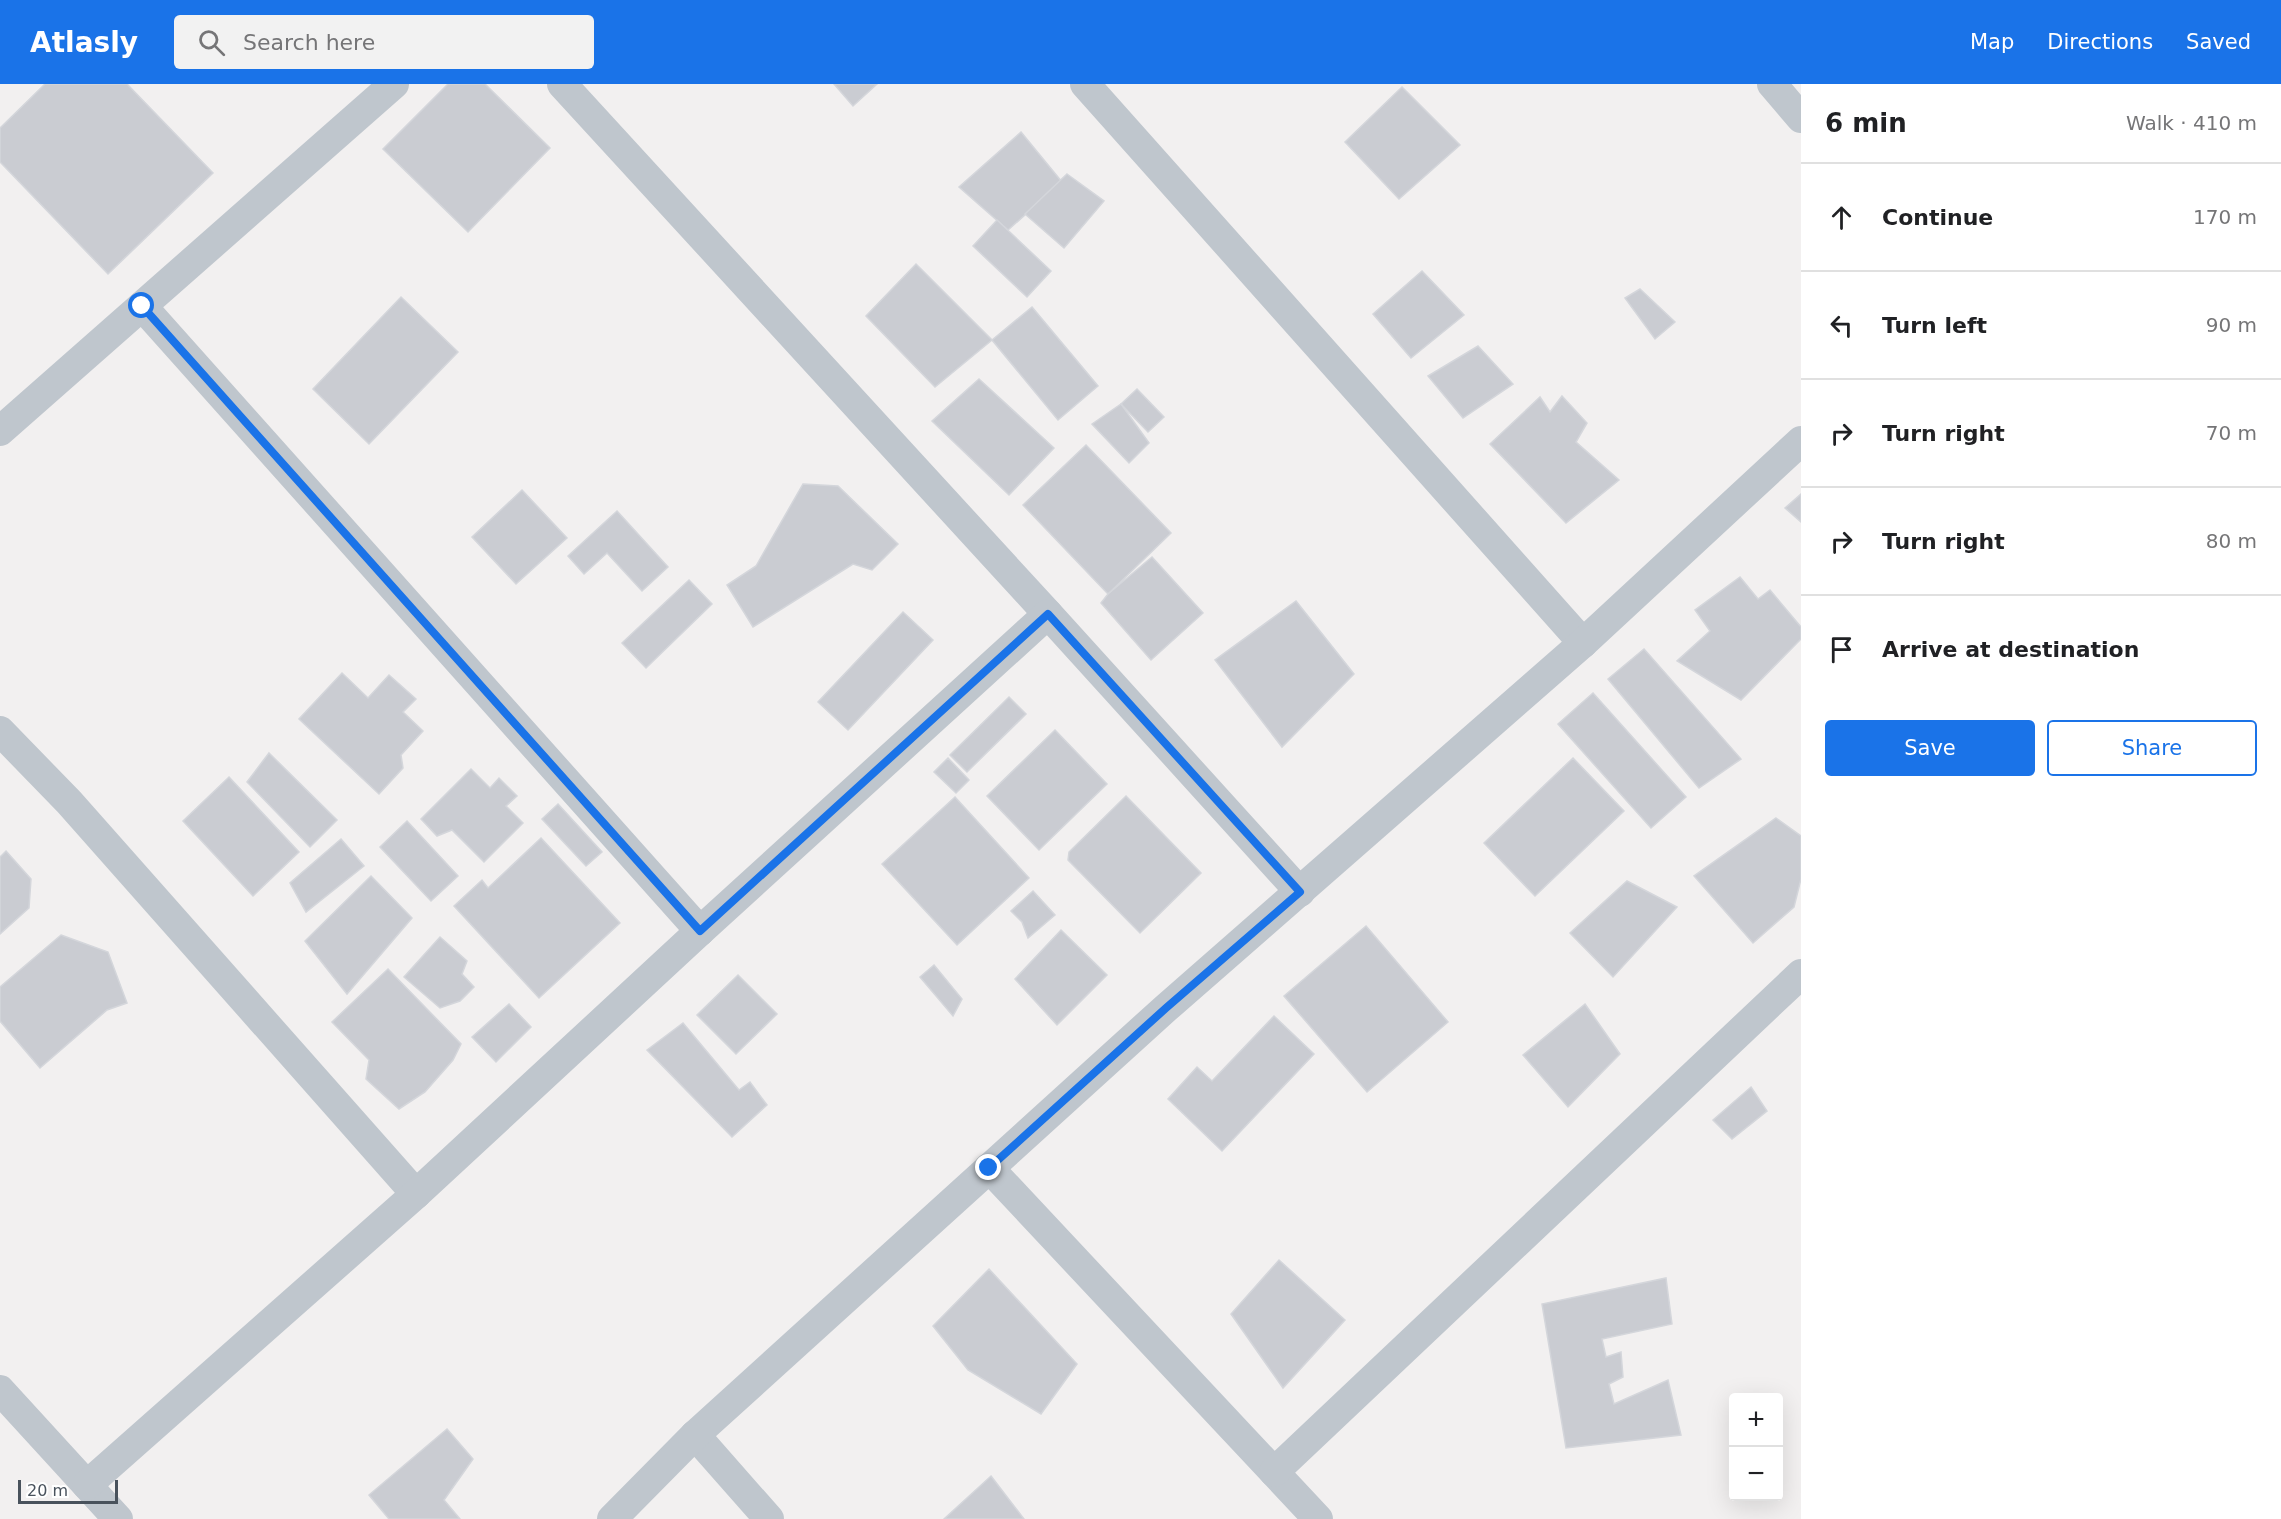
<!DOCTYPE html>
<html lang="en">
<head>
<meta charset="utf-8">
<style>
	body { margin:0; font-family:"DejaVu Sans",sans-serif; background:#f2f2f2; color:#202124 }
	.controls { position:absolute; right:18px; bottom:18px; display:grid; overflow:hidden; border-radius:6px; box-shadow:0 6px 24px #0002 }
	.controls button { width:54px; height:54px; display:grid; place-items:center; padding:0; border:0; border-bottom:2px solid #e0e0e0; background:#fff; color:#202124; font:30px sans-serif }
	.scale { position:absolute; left:18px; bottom:15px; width:100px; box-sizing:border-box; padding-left:6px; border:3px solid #49525c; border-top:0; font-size:16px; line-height:21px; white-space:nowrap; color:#49525c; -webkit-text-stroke:4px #fff; paint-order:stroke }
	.stop { position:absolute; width:18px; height:18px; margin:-14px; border:4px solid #1a73e8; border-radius:50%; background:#fff }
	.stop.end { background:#1a73e8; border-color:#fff; box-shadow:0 2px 6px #0008 }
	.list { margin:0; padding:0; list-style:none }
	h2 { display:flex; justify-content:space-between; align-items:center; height:78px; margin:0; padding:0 24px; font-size:26px }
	h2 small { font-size:20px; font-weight:400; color:#757577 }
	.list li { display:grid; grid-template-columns:39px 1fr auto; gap:18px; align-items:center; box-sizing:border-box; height:108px; padding:0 24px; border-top:2px solid #e0e0e0 }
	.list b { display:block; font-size:22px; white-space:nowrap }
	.list em { font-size:20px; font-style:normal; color:#757577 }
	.actions { display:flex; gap:12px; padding:18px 24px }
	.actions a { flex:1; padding:14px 0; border:2px solid #1a73e8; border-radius:6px; text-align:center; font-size:21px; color:#1a73e8 }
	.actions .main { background:#1a73e8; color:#fff }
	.icon { flex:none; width:33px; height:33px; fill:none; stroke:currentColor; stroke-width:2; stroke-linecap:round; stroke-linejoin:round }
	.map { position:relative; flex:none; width:1801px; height:1435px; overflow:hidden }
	header { display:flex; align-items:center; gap:36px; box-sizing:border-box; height:84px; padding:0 30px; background:#1a73e8; color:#fff }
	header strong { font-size:28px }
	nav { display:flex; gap:33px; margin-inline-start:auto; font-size:21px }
	.search { width:420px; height:54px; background:#f2f2f2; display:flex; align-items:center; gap:15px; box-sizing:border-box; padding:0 21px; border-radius:6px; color:#757577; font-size:22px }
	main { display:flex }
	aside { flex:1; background:#fff }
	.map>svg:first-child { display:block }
	.building { fill:#caccd2; stroke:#d4d6db; stroke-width:1.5 }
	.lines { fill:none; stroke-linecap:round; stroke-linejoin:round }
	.street { stroke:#bfc6cd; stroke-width:30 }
	.route { stroke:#1a73e8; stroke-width:8 }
</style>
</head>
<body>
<header>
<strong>Atlasly</strong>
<div class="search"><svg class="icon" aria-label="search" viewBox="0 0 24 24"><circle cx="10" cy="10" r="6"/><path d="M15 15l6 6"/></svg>Search here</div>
<nav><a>Map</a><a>Directions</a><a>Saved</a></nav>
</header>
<main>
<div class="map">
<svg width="1801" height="1435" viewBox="0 0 1801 1435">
	<rect width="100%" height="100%" fill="#f2f0f0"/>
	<g class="building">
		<polygon points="45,0 127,0 213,89 108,190 0,78 0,44"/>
		<polygon points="448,0 485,0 550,64 468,148 383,65"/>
		<polygon points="834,0 877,0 853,22"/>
		<polygon points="1402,3 1460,61 1399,115 1345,58"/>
		<polygon points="1021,48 1062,98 1008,146 959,103"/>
		<polygon points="1067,90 1104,117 1064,164 1025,130"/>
		<polygon points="997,136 1051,187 1027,213 973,162"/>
		<polygon points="916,180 992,256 935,303 866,232"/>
		<polygon points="1422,187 1464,231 1411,274 1373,230"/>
		<polygon points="1640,205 1675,238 1655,255 1625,214"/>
		<polygon points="401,213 458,268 369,360 313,305"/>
		<polygon points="1032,223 1098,302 1058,336 992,256"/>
		<polygon points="1478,262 1513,300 1463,334 1428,292"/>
		<polygon points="979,295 1054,364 1009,411 932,337"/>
		<polygon points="1137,305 1164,333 1148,348 1121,320"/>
		<polygon points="1562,312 1587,339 1576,358 1619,396 1566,439 1490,360 1540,313 1550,328"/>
		<polygon points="1121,320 1149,359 1129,379 1092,340"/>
		<polygon points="1086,361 1171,449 1108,510 1023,421"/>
		<polygon points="803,400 838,402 898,460 872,486 853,480 753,543 727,501 756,482"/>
		<polygon points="522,406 567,454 516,500 472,453"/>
		<polygon points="1801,410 1801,438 1785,424"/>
		<polygon points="617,427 668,483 642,507 607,469 584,490 568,472"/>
		<polygon points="1152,473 1203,529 1151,576 1101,519 1108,510"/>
		<polygon points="1740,493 1758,515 1770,506 1801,543 1801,555 1741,616 1677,577 1710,547 1695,526"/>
		<polygon points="689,496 712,520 646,584 622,559"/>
		<polygon points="1296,517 1354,590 1282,663 1215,576"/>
		<polygon points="903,528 933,556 848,646 818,618"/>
		<polygon points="1644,565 1741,675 1699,704 1608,595"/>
		<polygon points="342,589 368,614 389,591 416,615 403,628 423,647 401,671 403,684 379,710 299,635"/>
		<polygon points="1593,609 1686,713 1651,744 1558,640"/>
		<polygon points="1009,613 1026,630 967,688 950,671"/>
		<polygon points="1055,646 1107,700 1039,766 987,712"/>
		<polygon points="269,669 337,736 310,763 247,698"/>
		<polygon points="948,674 969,696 956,709 934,688"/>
		<polygon points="1573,674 1624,727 1535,812 1484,759"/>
		<polygon points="471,685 490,704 499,694 517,712 506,722 523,739 484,778 452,746 437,752 421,735"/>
		<polygon points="229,693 299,768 253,812 183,737"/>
		<polygon points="1126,712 1201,789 1140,849 1068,776 1069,768"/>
		<polygon points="955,713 1029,794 957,861 882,780"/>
		<polygon points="558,720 602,768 586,782 542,735"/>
		<polygon points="1776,734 1801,752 1801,795 1794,823 1753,859 1694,792"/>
		<polygon points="407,737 458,792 431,817 380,763"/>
		<polygon points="541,754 620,839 539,914 454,822 482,796 488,804"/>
		<polygon points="341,755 364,782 306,828 290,799"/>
		<polygon points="6,767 31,795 29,824 0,850 0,773"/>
		<polygon points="371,792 412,834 347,910 305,857"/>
		<polygon points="1627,797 1677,823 1613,893 1570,849"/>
		<polygon points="1033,807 1055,831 1028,854 1022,838 1011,827"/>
		<polygon points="1366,842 1448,938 1367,1008 1284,912"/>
		<polygon points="1061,846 1107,891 1057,941 1015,895"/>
		<polygon points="61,851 108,868 127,919 107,926 40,984 0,937 0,903"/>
		<polygon points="440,853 467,877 462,890 474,903 460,917 440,924 404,893"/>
		<polygon points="934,881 962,915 953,932 920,893"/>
		<polygon points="388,885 461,960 453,976 425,1008 399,1025 366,995 369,976 332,938"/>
		<polygon points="738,891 777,930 736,970 697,931"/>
		<polygon points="509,920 531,943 496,978 472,953"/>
		<polygon points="1585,920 1620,970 1568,1023 1523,971"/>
		<polygon points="1274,932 1314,970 1222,1067 1168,1015 1197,983 1212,997"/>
		<polygon points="683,939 739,1006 750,998 767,1021 732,1053 647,966"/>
		<polygon points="1751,1003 1767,1027 1732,1055 1713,1036"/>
		<polygon points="1279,1176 1345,1236 1283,1304 1231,1230"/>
		<polygon points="989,1185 1077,1280 1041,1330 968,1286 933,1242"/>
		<polygon points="1666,1194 1672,1240 1602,1255 1606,1273 1621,1268 1623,1293 1609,1300 1614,1320 1668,1296 1681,1351 1566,1364 1542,1220"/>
		<polygon points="447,1345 473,1375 444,1416 460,1435 389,1435 369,1411"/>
		<polygon points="991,1392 1024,1435 944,1435"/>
	</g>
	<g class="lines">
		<g class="street">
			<polyline points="562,0 1048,530 1300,808"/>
			<polyline points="1085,0 1583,559"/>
			<polyline points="1772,0 1801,34"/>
			<polyline points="142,222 700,847"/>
			<polyline points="0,347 394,0"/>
			<polyline points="0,647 69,718 416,1110"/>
			<polyline points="989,1084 1318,1435"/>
			<polyline points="0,1306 118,1435"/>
			<polyline points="695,1351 769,1435"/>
			<polyline points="1274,1388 1801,890"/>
			<polyline points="87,1401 416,1110 700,847 1048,530"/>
			<polyline points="612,1435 695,1351 1166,924 1583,559 1801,357"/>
		</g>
	</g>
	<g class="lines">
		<polyline class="route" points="142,222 700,847 1048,530 1300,808 1166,924 989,1084"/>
	</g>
</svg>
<div class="controls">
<button>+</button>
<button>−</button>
</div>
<div class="scale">20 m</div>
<div class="stop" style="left:142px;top:222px"></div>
<div class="stop end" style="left:989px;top:1084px"></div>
</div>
<aside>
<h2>6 min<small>Walk · 410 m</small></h2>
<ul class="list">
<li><svg class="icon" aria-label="ahead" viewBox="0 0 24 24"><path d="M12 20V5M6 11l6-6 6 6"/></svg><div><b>Continue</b></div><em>170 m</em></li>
<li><svg class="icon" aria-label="left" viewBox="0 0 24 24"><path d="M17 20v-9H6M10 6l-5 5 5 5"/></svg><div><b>Turn left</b></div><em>90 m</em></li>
<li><svg class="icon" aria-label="right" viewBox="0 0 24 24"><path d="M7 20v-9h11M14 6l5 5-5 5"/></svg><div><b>Turn right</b></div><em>70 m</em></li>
<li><svg class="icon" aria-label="right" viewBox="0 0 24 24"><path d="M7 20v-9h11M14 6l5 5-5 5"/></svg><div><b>Turn right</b></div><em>80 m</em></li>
<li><svg class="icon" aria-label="arrive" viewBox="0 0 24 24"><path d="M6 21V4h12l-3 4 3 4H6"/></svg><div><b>Arrive at destination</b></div></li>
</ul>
<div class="actions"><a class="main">Save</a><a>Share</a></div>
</aside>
</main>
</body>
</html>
